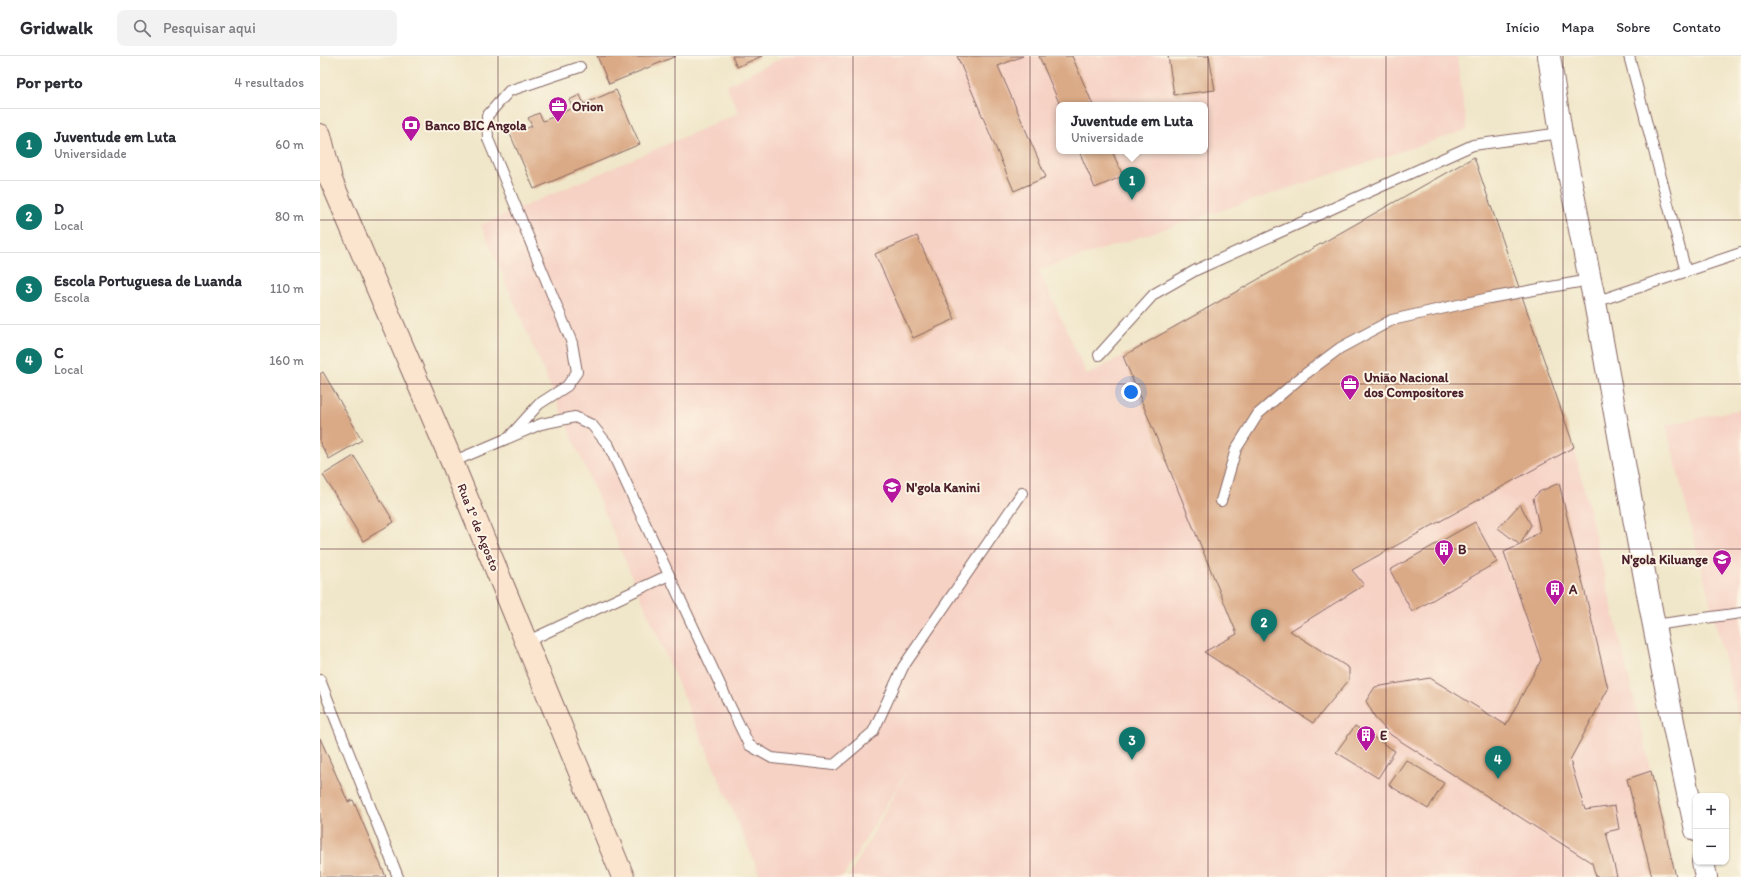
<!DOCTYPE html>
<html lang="pt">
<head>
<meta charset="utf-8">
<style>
	body { margin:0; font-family:Itim,sans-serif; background:#f2f2f3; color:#2b2b33 }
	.controls { position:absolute; right:12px; bottom:12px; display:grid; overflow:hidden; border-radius:8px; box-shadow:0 1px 3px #0004 }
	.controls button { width:36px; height:36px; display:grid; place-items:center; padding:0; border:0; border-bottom:1px solid #e1e1e2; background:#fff; color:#2b2b33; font:20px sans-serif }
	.you { position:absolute; left:811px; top:336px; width:14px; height:14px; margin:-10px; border:3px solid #fff; border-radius:50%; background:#1a73e8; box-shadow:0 0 0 6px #1a73e833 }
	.badge { display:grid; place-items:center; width:26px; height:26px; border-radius:50%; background:#0f766e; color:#fff; font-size:13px; font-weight:700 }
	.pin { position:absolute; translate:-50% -33px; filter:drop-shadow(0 1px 2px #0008) }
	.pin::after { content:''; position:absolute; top:21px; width:14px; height:12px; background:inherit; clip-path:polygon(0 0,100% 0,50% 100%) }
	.popup { position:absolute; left:736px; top:46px; width:152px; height:52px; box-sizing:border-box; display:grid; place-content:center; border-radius:8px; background:#fff; filter:drop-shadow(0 1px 3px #0005); font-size:13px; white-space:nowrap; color:#7c7c81 }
	.popup b { font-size:15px; color:#2b2b33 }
	.popup::after { content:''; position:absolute; left:50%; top:100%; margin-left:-8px; border:8px solid transparent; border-top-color:#fff }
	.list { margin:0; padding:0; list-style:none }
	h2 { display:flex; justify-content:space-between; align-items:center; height:52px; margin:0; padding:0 16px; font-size:17px }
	h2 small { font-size:13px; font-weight:400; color:#7c7c81 }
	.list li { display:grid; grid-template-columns:26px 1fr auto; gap:12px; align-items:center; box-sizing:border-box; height:72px; padding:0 16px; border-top:1px solid #e1e1e2 }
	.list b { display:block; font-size:15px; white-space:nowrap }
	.list p { margin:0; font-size:13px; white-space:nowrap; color:#7c7c81 }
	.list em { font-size:13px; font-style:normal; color:#7c7c81 }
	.icon { flex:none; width:22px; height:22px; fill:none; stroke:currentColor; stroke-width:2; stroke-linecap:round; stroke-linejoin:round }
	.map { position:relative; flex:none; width:1421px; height:821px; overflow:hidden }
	header { display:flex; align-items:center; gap:24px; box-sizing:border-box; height:56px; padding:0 20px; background:#fff; border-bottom:1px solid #e1e1e2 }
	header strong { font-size:19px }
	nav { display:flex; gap:22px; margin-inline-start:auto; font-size:14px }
	.search { width:280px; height:36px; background:#f2f2f3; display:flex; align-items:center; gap:10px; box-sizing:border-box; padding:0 14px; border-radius:8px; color:#7c7c81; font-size:15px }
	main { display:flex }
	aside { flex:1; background:#fff }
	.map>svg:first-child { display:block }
	.built { fill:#f6d2c5; fill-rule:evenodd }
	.building { fill:#daa985 }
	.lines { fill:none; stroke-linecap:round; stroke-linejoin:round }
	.service-casing { stroke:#846562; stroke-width:12 }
	.tertiary-casing { stroke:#846562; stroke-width:24 }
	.secondary-casing { stroke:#846562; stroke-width:24 }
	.service { stroke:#fff; stroke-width:10 }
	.tertiary { stroke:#fff; stroke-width:22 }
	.secondary { stroke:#fbe5cf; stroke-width:22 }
	.grid { fill:none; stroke:#4a1f2b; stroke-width:1; stroke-opacity:0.55 }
	.labels { text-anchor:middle; stroke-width:4; stroke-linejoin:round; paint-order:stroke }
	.poi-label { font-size:13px; font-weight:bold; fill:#4a1f2b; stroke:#fcf5e5; text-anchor:start }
	.street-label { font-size:13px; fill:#4a1f2b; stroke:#fcf5e5 }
</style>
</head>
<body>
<header>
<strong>Gridwalk</strong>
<div class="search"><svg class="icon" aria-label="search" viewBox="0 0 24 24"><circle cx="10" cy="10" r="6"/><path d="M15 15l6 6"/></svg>Pesquisar aqui</div>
<nav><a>Início</a><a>Mapa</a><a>Sobre</a><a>Contato</a></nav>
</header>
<main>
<aside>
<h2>Por perto<small>4 resultados</small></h2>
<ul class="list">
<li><span class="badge">1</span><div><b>Juventude em Luta</b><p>Universidade</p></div><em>60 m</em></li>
<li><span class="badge">2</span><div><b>D</b><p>Local</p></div><em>80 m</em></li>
<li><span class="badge">3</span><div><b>Escola Portuguesa de Luanda</b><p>Escola</p></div><em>110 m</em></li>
<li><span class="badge">4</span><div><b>C</b><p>Local</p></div><em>160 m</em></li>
</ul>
</aside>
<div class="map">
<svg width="1421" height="821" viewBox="0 0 1421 821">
	<rect width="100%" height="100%" fill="#fcf5e5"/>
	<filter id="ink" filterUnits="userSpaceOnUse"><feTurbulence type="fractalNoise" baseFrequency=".025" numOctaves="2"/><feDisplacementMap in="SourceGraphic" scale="8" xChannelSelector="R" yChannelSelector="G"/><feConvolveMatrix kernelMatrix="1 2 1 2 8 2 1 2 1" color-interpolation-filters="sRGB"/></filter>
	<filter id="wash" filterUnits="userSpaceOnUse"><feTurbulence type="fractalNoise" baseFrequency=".012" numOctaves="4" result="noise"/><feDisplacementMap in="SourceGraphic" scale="16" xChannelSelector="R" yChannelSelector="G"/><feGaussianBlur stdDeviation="0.9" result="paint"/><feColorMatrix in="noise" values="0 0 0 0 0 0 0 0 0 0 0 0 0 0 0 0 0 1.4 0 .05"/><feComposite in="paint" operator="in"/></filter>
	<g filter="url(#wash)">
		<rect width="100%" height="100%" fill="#f0e6c9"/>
		<g class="built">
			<path d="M 465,0 L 1137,0 L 1147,74 L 719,214 L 767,319 L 803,300 L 917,578 L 1254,391 L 1356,821 L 529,821 L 595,701 L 523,821 L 441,821 L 161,169 L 419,57 L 406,30 ZM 739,49 L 885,49 L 885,95 L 739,95 Z"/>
			<polygon points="1421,353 1421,670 1346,369"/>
		</g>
		<g id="blocks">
			<g class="building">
				<polygon points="277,0 356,0 289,28"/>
				<polygon points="412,0 442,0 417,11"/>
				<polygon points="637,0 703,0 678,10 726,121 694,135"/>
				<polygon points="719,0 752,0 773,49 740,49"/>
				<polygon points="848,0 889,0 895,34 854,39"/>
				<polygon points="296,34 320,88 214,133 187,71 197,66 201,75 212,70 208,62 219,57 223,65 233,61 229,53 240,48 243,56 253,52 249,44 260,39 264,48"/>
				<polygon points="759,95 792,95 803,120 775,132"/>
				<polygon points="1154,101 1254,391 1032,514 1044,529 970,575 1029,612 1029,624 993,667 884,596 917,578 803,300"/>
				<polygon points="597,180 635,263 593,282 555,198"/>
				<polygon points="3,316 42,384 9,403 0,387 0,318"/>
				<polygon points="34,400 74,466 43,485 3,419"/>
				<polygon points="1239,427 1288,633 1250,704 1265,754 1295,750 1299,773 1286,776 1297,821 1276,821 1272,807 1071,679 1056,663 1046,645 1055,631 1110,622 1186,669 1221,604 1184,496 1200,489 1220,475 1213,442 1219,436"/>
				<polygon points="1200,448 1211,469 1200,489 1178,472"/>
				<polygon points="1155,466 1177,506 1092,556 1070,514"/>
				<polygon points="1035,670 1075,695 1058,722 1016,696"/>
				<polygon points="0,682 28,746 33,744 66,821 0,821"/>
				<polygon points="1086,704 1124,727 1108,753 1069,729"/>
				<polygon points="1331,715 1335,733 1356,821 1332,821 1307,723"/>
			</g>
		</g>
	</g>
	<g filter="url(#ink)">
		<use href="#blocks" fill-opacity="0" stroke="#846562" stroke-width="1"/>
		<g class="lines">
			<defs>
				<g id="service">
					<polyline points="1309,0 1366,216"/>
					<polyline points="1275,246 1421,197"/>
					<polyline points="779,299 834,238 876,214 1153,89 1241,77"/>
					<polyline points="191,379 219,348 247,330 257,316 252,287 168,83 167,60 189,35 260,11"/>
					<polyline points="132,406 221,368 255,361 272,369 289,390 411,652 429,689 452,702 514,709 553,676 583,611 702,437"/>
					<polyline points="901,445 916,393 938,358 980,322 1020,292 1072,264 1169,242 1270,224"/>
					<polyline points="1334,569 1421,557"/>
					<polyline points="206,586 349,519"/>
					<polyline points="0,624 78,821"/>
				</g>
				<g id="tertiary">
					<path d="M 1229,0 L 1241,77 L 1270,224 L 1275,246 C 1307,422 1337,599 1376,774"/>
					<polyline points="1383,806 1386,821"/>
				</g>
				<g id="secondary">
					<polyline points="0,79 10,119"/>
					<polyline points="0,105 11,124 132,406 303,821"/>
				</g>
			</defs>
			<use href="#service" class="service-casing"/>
			<use href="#tertiary" class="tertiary-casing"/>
			<use href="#secondary" class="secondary-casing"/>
			<use href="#service" class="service"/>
			<use href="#tertiary" class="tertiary"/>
			<use href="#secondary" class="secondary"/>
		</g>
	</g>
	<path class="grid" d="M 178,0 L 178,821M 355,0 L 355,821M 533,0 L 533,821M 710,0 L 710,821M 888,0 L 888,821M 1066,0 L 1066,821M 1243,0 L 1243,821M 0,164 L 1421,164M 0,328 L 1421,328M 0,493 L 1421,493M 0,657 L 1421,657"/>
	<defs>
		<symbol id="office-pin" viewBox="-11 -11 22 30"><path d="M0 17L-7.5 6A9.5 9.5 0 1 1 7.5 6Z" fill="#b5179e" stroke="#fcf5e5"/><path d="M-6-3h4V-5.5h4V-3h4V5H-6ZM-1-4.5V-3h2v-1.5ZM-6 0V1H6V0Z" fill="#fff"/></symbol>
		<symbol id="bank-pin" viewBox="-11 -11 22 30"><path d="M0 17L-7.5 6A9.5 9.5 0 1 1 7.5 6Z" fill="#b5179e" stroke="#fcf5e5"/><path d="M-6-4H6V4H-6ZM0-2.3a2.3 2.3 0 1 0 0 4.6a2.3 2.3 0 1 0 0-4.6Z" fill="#fff"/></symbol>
		<symbol id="university-pin" viewBox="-11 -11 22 30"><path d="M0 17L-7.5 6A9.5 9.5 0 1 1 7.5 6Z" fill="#b5179e" stroke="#fcf5e5"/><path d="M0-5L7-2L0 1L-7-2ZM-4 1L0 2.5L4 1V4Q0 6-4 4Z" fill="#fff"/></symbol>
		<symbol id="building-pin" viewBox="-11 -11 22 30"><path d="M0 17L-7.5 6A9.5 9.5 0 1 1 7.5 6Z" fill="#b5179e" stroke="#fcf5e5"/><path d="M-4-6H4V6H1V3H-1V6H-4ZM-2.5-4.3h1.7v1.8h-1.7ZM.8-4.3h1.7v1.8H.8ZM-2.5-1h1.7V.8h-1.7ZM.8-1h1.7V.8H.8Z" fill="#fff"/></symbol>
	</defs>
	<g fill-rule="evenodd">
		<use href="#office-pin" x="227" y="39" width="22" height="30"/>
		<use href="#bank-pin" x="80" y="58" width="22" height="30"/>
		<use href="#office-pin" x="1019" y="317" width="22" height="30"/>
		<use href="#university-pin" x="561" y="420" width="22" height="30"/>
		<use href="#building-pin" x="1113" y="482" width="22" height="30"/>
		<use href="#university-pin" x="1391" y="492" width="22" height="30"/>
		<use href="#building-pin" x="1224" y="522" width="22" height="30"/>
		<use href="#building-pin" x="1035" y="668" width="22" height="30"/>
	</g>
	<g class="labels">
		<g class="poi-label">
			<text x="252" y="55">Orion</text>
			<text x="105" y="74">Banco BIC Angola</text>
			<text x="1044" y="326">União Nacional<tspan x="1044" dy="15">dos Compositores</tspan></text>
			<text x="586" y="436">N'gola Kanini</text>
			<text x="1138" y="498">B</text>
			<text x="1388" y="508" text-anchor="end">N'gola Kiluange</text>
			<text x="1249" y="538">A</text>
			<text x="1060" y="684">E</text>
		</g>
		<g class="street-label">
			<text transform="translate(159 471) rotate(68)" y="5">Rua 1º de Agosto</text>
		</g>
	</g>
</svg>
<div class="controls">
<button>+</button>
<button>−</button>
</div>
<div class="you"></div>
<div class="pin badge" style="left:812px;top:144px">1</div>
<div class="popup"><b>Juventude em Luta</b>Universidade</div>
<div class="pin badge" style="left:944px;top:586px">2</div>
<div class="pin badge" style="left:812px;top:704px">3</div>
<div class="pin badge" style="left:1178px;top:723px">4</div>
</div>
</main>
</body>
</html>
